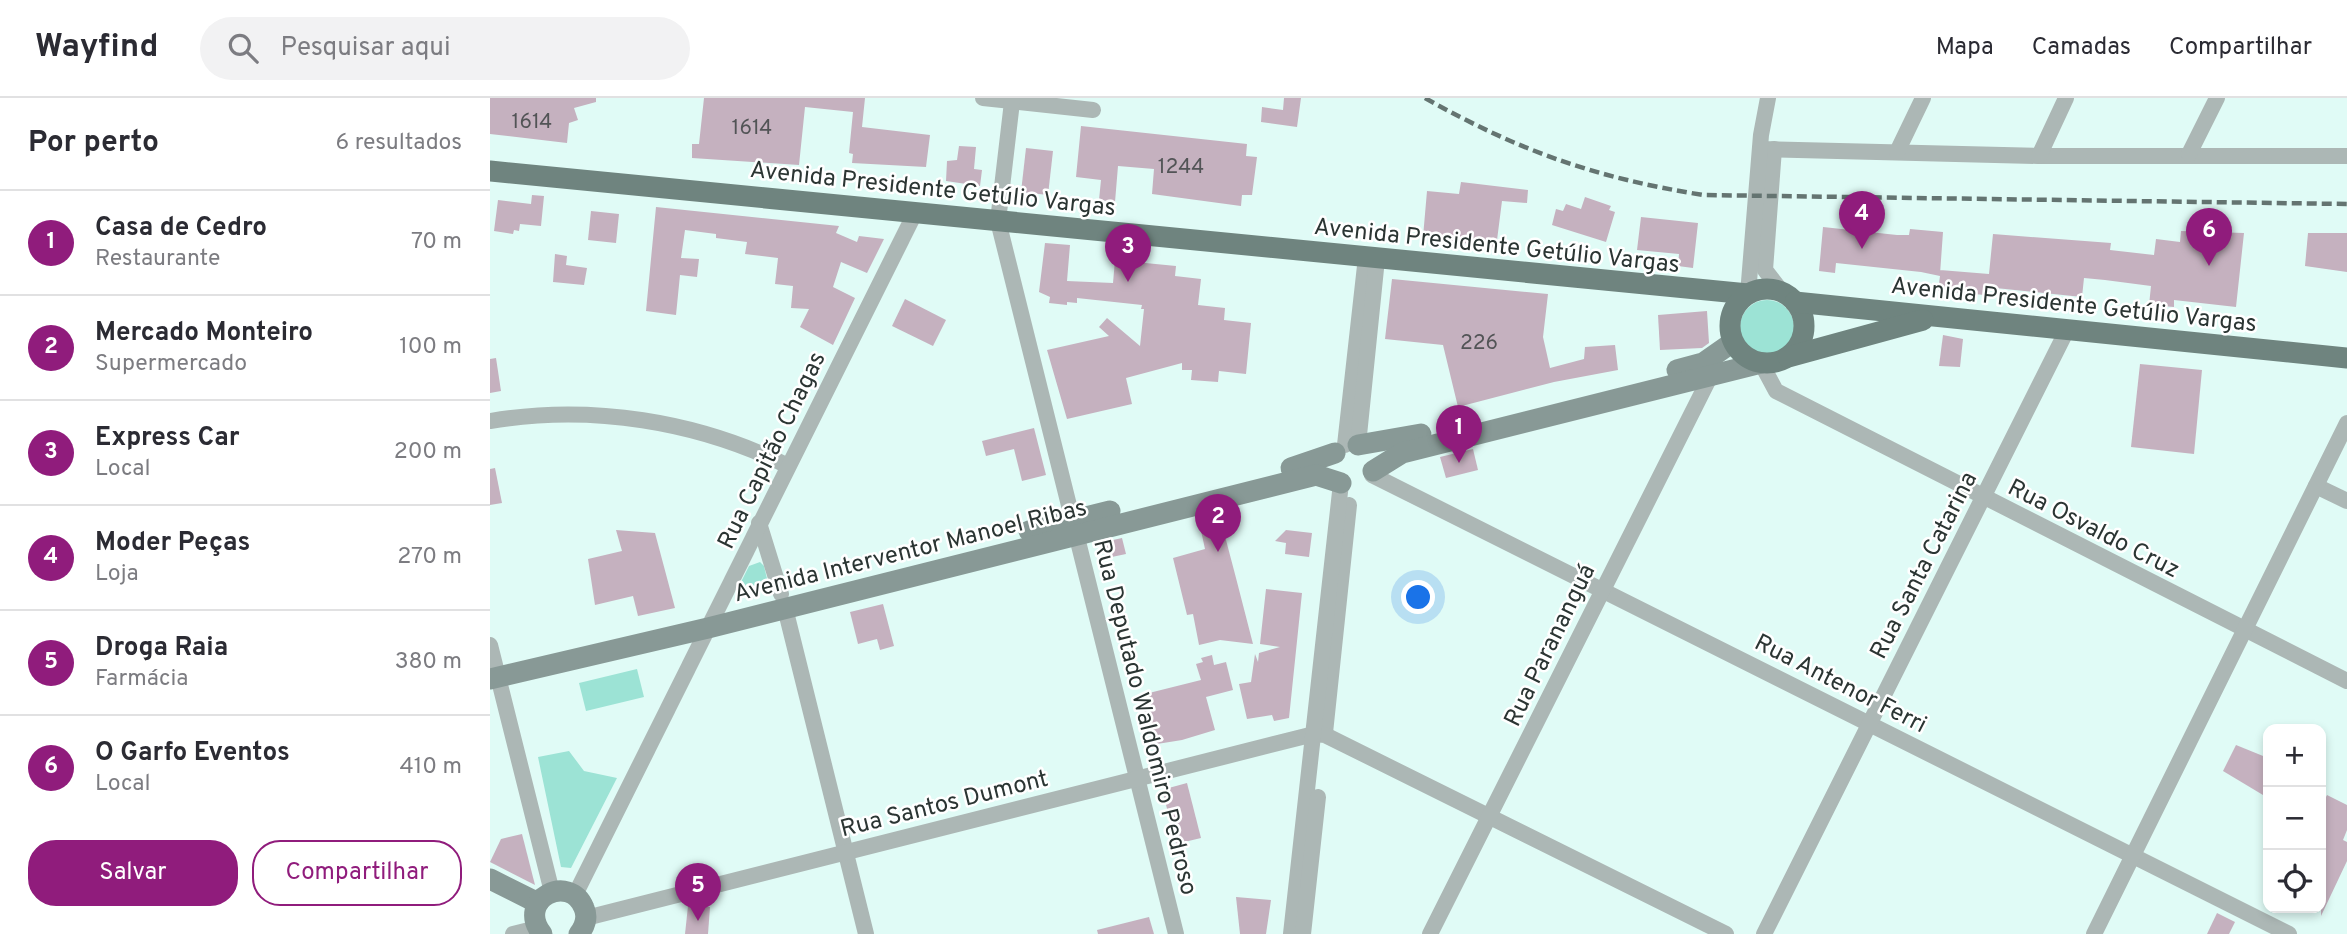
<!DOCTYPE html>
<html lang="pt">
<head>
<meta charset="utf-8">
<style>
	body { margin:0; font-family:Overpass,sans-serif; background:#f2f2f3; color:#2b2b33 }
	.controls { position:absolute; right:21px; bottom:21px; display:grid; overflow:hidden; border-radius:14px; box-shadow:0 4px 10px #0003 }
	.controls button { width:63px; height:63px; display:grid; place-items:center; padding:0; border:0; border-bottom:2px solid #e1e1e2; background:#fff; color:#2b2b33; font:35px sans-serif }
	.you { position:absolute; left:929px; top:500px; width:24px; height:24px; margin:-18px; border:5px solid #fff; border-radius:50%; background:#1a73e8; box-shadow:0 0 0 10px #1a73e833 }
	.badge { display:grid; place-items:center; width:46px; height:46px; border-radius:50%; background:#901c7c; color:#fff; font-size:23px; font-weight:700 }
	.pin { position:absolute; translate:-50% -58px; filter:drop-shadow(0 2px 4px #0008) }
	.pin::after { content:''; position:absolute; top:37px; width:24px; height:21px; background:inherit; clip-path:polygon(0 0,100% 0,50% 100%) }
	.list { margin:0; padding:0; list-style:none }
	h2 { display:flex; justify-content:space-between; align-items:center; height:91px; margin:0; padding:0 28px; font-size:30px }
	h2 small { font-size:23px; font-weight:400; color:#7c7c81 }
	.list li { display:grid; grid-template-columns:46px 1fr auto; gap:21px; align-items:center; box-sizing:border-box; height:105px; padding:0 28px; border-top:2px solid #e1e1e2 }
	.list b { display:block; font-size:26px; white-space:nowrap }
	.list p { margin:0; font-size:23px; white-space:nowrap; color:#7c7c81 }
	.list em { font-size:23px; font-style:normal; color:#7c7c81 }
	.actions { display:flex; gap:14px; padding:21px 28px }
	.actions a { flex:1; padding:16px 0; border:2px solid #901c7c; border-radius:28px; text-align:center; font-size:24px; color:#901c7c }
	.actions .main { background:#901c7c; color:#fff }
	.icon { flex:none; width:38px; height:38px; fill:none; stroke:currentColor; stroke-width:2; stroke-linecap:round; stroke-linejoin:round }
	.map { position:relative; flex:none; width:1857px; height:836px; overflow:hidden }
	header { display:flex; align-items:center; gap:42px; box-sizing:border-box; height:98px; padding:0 35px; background:#fff; border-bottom:2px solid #e1e1e2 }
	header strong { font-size:33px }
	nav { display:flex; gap:38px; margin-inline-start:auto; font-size:24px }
	.search { width:490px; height:63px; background:#f2f2f3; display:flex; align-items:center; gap:18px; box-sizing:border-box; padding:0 24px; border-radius:38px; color:#7c7c81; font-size:26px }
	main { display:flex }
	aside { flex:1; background:#fff }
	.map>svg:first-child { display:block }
	.green { fill:#9ce3d5 }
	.building { fill:#c5b1bf }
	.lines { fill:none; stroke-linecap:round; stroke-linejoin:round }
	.street { stroke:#acb7b5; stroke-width:16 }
	.secondary { stroke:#889996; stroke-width:21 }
	.primary { stroke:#6f847f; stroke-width:21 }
	.rail { stroke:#647471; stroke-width:4.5; stroke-dasharray:10 5; stroke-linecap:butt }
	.labels { text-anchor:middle; stroke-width:5; stroke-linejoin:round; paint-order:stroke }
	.number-label { font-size:21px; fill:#525456 }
	.street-label { font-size:24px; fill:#2b3533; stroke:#fff }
</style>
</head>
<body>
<header>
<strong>Wayfind</strong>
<div class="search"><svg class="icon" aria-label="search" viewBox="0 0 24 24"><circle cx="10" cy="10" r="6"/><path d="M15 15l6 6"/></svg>Pesquisar aqui</div>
<nav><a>Mapa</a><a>Camadas</a><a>Compartilhar</a></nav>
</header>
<main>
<aside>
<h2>Por perto<small>6 resultados</small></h2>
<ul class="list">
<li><span class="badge">1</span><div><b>Casa de Cedro</b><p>Restaurante</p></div><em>70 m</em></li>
<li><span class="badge">2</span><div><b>Mercado Monteiro</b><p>Supermercado</p></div><em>100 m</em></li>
<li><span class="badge">3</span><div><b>Express Car</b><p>Local</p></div><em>200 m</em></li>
<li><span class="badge">4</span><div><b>Moder Peças</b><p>Loja</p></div><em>270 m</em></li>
<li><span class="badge">5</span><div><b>Droga Raia</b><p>Farmácia</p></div><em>380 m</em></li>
<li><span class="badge">6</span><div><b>O Garfo Eventos</b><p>Local</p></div><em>410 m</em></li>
</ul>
<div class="actions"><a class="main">Salvar</a><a>Compartilhar</a></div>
</aside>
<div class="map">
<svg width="1857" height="836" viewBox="0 0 1857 836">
	<rect width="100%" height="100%" fill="#e0fbf6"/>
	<g class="green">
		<circle cx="1277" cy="229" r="27"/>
		<polygon points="270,464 274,468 279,489 248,498 247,492 259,468"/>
		<polygon points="147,571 154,599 96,613 89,585"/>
		<polygon points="79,653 94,673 127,680 81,770 71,769 48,659"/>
	</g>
	<g class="building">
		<polygon points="0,0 106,0 106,4 84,10 88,22 79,25 77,45 0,36"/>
		<polygon points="214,0 375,0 372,29 440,37 436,69 362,65 363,56 359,55 363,14 315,9 309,67 202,60 202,46 209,46"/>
		<polygon points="794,0 811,0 807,29 771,24 772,9 793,12"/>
		<polygon points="591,28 757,46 756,58 767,59 762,97 752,97 751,108 662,96 664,71 628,68 625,104 609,102 611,82 586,79"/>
		<polygon points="469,48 486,49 484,71 492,72 490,88 456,83 457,63 467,62"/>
		<polygon points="536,50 563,53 558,97 531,94"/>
		<polygon points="971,84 1038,92 1037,105 1012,103 1006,150 933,139 937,93 969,96"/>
		<polygon points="42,97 54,98 51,128 30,126 29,133 24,132 23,136 4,133 8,102 41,106"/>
		<polygon points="1095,99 1121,108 1119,112 1125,114 1116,144 1062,127 1066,111 1073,113 1076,106 1091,111"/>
		<polygon points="166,109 349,128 346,135 367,144 369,138 394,141 377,175 351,164 343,189 365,200 343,247 310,229 319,211 301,210 303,188 285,186 288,160 255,156 257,144 226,140 226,136 195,132 191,160 209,161 207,179 190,177 186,217 156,213"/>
		<polygon points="101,113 129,116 126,145 98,142"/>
		<polygon points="1151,119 1208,125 1203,170 1188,168 1189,156 1147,152"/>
		<polygon points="1333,129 1407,137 1419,137 1420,131 1453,134 1450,176 1450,172 1499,176 1503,136 1621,145 1620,152 1664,157 1666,141 1690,144 1691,133 1754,135 1746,209 1684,202 1684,209 1659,207 1661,188 1615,182 1594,180 1592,199 1496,189 1495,197 1448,193 1450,178 1431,174 1346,165 1345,175 1329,173"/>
		<polygon points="1818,135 1857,135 1857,174 1815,168"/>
		<polygon points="555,145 580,147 577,183 623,185 625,162 686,168 685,178 711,181 708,207 735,210 734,222 761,225 756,276 729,273 728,284 701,282 702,272 692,272 692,265 636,280 642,306 577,321 557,252 619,238 609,229 617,220 650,248 654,211 651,211 652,207 587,200 587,205 577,204 577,207 559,205 560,199 549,194"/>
		<polygon points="65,156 77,158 76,167 97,170 94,187 63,184"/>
		<polygon points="902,181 1058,196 1053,239 1060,270 1094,261 1095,249 1125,247 1128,272 1064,284 968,309 953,247 895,241"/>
		<polygon points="415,201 456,222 443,248 402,228"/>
		<polygon points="1217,213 1219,245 1212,250 1170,252 1168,217"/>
		<polygon points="1453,237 1473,241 1470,269 1449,268"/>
		<polygon points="6,260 11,293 0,295 0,261"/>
		<polygon points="1650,266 1712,272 1704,356 1641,349"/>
		<polygon points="544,330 556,377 532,383 524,351 496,358 492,343"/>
		<polygon points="983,351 988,372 956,380 950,359"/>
		<polygon points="5,370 12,405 0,407 0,371"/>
		<polygon points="731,423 746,480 763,546 730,542 709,547 703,516 697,517 683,460 715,451 710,428"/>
		<polygon points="126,432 165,435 185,510 148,518 143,498 105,507 98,461 132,453"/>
		<polygon points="796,432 822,435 819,459 795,456 796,445 785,443"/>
		<polygon points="632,440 636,456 617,460 614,444"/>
		<polygon points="776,491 812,495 799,620 784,623 782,617 757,621 749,586 761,584 765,556 768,564 769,555 790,549 770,546"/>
		<polygon points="393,506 404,548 390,552 387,541 368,546 360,514"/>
		<polygon points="722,557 724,567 736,564 743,592 716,599 725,632 692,642 667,646 661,625 657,625 651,597 711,582 706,566 713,564 711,560"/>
		<polygon points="1746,647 1778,660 1778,700 1733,673"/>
		<polygon points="697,685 711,740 686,746 673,695 675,691"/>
		<polygon points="1837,697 1857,707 1857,732 1853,742 1857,744 1857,763 1831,818 1831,709"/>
		<polygon points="32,736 45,787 0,764 11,741"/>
		<polygon points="746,799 781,802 776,836 750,836"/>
		<polygon points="198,808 220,809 218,836 195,836"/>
		<polygon points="1727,815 1745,824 1739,836 1717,836"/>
		<polygon points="659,819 664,836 608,836 607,832"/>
	</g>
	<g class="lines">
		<g class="street">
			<polyline points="493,0 603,12"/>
			<polyline points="522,4 508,123 686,836"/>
			<polyline points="1270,51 1549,58 1857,58"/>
			<polyline points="1284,51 1275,172 1292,194"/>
			<polyline points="1407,54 1433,0"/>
			<polyline points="1699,56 1727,0"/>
			<polyline points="1549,58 1576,0"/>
			<polyline points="1258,196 1271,37 1278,0"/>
			<polyline points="1271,265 1286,293 1857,583"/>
			<path d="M 0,323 C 101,306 207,323 298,368"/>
			<polyline points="855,347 876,159"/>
			<polyline points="868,347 887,161"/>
			<polyline points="882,377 1799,836"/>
			<polyline points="1826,388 1857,403"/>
			<polyline points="269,425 291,496"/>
			<polyline points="295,510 376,836"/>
			<polyline points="0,547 62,794"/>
			<polyline points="835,635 859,407"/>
			<polyline points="85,797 425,115"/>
			<polyline points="96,820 824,636 835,637 1236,836"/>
			<polyline points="23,836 47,830"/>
			<polyline points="801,836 851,385"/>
			<polyline points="813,836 828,699"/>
			<polyline points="940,836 1220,279"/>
			<polyline points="1274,836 1577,232"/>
			<polyline points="1604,836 1857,325"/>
		</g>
		<g class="secondary">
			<polyline points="1187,272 1213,265 1243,244"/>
			<polyline points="868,347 931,336"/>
			<polyline points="801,370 845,355"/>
			<polyline points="883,373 912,355 1271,265"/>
			<polyline points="539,433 620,413"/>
			<polyline points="0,581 218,530 826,377 851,385"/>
			<polyline points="0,781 48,805"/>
			<path d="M 52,836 C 25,801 80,774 94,810 C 98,819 95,828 89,836"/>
		</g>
		<g class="primary">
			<polyline points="0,73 1258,196"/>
			<circle cx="1277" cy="228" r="37"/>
			<polyline points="1305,204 1857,260"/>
			<polyline points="1298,259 1433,222"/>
		</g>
		<path class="rail" d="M 935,0 C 1029,53 1106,80 1213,97 L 1857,106"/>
	</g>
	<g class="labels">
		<g class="number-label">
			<text x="42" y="30">1614</text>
			<text x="262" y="36">1614</text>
			<text x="691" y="75">1244</text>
			<text x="989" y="251">226</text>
		</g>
		<g class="street-label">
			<text transform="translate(443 90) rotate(6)" y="8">Avenida Presidente Getúlio Vargas</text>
			<text transform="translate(1007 147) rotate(6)" y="8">Avenida Presidente Getúlio Vargas</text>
			<text transform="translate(1584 206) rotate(6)" y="8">Avenida Presidente Getúlio Vargas</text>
			<text transform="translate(281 352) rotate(-64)" y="8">Rua Capitão Chagas</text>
			<text transform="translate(1604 430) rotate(27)" y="8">Rua Osvaldo Cruz</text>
			<text transform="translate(420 452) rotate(-14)" y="8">Avenida Interventor Manoel Ribas</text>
			<text transform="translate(1433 467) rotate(-63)" y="8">Rua Santa Catarina</text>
			<text transform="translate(1059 547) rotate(-64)" y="8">Rua Parananguá</text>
			<text transform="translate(1351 585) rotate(27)" y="8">Rua Antenor Ferri</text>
			<text transform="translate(656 619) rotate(76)" y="8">Rua Deputado Waldomiro Pedroso</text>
			<text transform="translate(454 705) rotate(-14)" y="8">Rua Santos Dumont</text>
		</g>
	</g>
</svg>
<div class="controls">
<button>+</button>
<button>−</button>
<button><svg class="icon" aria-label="locate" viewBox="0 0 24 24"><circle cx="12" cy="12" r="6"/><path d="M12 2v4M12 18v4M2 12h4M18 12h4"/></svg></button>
</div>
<div class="you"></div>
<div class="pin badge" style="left:969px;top:365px">1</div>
<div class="pin badge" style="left:728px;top:454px">2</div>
<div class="pin badge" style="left:638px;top:184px">3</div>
<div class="pin badge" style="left:1372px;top:151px">4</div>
<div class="pin badge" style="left:208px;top:823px">5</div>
<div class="pin badge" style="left:1719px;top:168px">6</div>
</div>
</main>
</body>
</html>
